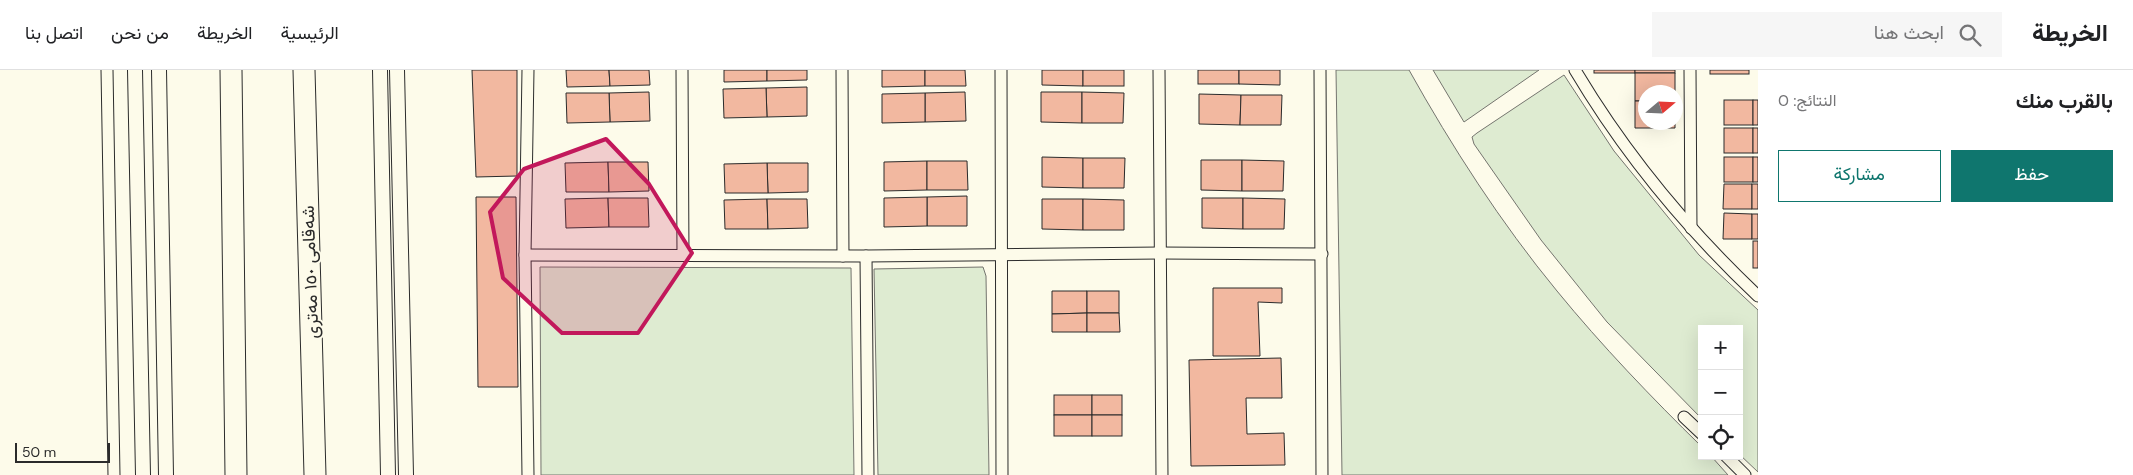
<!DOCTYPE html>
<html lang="ar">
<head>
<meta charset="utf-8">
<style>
	body { margin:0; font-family:"DM Sans",Vazirmatn,sans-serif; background:#f6f6f6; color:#202124; direction:rtl }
	.controls { position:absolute; right:15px; bottom:15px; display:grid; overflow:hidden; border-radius:0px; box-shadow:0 5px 20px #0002 }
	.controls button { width:45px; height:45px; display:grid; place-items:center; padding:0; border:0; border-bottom:1px solid #e0e0e0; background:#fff; color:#202124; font:25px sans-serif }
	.compass { position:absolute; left:1638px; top:15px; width:45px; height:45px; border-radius:50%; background:#fff; box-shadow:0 5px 20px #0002; rotate:71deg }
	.scale { position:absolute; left:15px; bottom:12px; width:95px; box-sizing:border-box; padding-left:5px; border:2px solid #2b2b2b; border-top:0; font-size:14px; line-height:18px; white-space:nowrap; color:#2b2b2b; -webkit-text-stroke:4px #fdfbea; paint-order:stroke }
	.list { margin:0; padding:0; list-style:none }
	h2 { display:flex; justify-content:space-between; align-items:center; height:65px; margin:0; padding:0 20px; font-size:21px }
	h2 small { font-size:16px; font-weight:400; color:#757577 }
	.actions { display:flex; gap:10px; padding:15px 20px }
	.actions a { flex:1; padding:11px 0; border:1px solid #0f766e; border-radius:0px; text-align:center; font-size:18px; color:#0f766e }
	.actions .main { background:#0f766e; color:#fff }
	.icon { flex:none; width:28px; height:28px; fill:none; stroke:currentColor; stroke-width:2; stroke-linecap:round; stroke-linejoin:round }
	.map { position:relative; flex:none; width:1758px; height:405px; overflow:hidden; direction:ltr }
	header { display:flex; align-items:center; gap:30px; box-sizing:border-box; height:70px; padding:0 25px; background:#fff; border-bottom:1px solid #e0e0e0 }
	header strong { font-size:24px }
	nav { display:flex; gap:28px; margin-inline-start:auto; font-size:18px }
	.search { width:350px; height:45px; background:#f6f6f6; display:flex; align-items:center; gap:12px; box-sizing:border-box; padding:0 18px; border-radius:0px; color:#757577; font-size:19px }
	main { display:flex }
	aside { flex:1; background:#fff }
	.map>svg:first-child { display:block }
	.green { fill:#deebd1; stroke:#74746e }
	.building { fill:#f2b8a0; stroke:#2b2b2b }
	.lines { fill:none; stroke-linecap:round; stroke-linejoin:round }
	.minor-casing { stroke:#2b2b2b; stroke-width:13 }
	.tertiary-casing { stroke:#2b2b2b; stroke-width:16 }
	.motorway-casing { stroke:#2b2b2b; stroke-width:23 }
	.minor { stroke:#fdfbea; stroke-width:11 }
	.tertiary { stroke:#fdfbea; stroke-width:14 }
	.motorway { stroke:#fdfbea; stroke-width:21 }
	.marked { fill:#c2185b; fill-opacity:0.2; stroke:#c2185b; stroke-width:4; stroke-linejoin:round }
	.labels { text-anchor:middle; stroke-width:4; stroke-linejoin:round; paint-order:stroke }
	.street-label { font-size:18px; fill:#2b2b2b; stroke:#fdfbea }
</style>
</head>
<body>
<header>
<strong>الخريطة</strong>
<div class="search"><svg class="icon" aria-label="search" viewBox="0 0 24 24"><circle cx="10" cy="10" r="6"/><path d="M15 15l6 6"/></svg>ابحث هنا</div>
<nav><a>الرئيسية</a><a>الخريطة</a><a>من نحن</a><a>اتصل بنا</a></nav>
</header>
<main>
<aside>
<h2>بالقرب منك<small>النتائج: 0</small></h2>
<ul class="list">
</ul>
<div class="actions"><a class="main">حفظ</a><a>مشاركة</a></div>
</aside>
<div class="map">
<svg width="1758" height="405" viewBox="0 0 1758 405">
	<rect width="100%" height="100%" fill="#fdfbea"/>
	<g class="green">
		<path d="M 1336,0 L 1409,0 C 1452,77 1501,153 1557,221 C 1602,276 1651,327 1702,377 L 1702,386 L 1711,386 L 1728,405 L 1342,405 Z"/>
		<polygon points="1433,0 1539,0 1464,52"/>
		<polygon points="1564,5 1614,81 1699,185 1758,240 1758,402 1739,384 1739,259 1702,259 1702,349 1607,252 1541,170 1474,74 1472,67 1477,63"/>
		<polygon points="540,197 851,198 854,405 541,405"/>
		<polygon points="983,197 986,206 989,405 878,405 874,199"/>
	</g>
	<g class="building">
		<polygon points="472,0 517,0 517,106 476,107"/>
		<polygon points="566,0 609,0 610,16 567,17"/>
		<polygon points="609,0 649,0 650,15 610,16"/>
		<polygon points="724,0 767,0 767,11 724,12"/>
		<polygon points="767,0 807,0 807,10 767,11"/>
		<polygon points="882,0 925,0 925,16 882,17"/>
		<polygon points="925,0 965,0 966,16 925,16"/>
		<polygon points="1042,0 1083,0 1083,16 1042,15"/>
		<rect x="1083" y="0" width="41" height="16"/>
		<rect x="1198" y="0" width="41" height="14"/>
		<polygon points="1239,0 1280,0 1280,15 1239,14"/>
		<rect x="1594" y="0" width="41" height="3"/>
		<rect x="1635" y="0" width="40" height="3"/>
		<rect x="1710" y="0" width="39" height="4"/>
		<polygon points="1635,3 1675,3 1675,22 1646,22 1646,31 1635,31"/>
		<polygon points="807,17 807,46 767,47 766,18"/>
		<polygon points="766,18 767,47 724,48 723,19"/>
		<polygon points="649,22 650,51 610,52 609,23"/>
		<polygon points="965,22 966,51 925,52 925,23"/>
		<polygon points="1041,22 1082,22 1082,53 1041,52"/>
		<polygon points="1082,22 1124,23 1123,53 1082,53"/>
		<polygon points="566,23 609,23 610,52 567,53"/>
		<polygon points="925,23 925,52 882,53 882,24"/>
		<polygon points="1199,24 1241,25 1240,55 1199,54"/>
		<polygon points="1241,25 1282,25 1281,55 1240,55"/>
		<rect x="1724" y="30" width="29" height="25"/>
		<rect x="1753" y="30" width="5" height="25"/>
		<polygon points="1635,31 1646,31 1646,52 1675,52 1675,58 1635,58"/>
		<rect x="1724" y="58" width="29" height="25"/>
		<rect x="1753" y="58" width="5" height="25"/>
		<polygon points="1042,87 1083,88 1083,118 1042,117"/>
		<rect x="1724" y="87" width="29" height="25"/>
		<rect x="1753" y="87" width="5" height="25"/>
		<polygon points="1083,88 1125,88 1124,118 1083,118"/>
		<polygon points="1201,90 1242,90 1242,121 1201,120"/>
		<polygon points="1242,90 1284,91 1283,121 1242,121"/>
		<polygon points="927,91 927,120 884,121 884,92"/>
		<polygon points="927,91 967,91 968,120 927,120"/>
		<polygon points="608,92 609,122 566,122 565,93"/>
		<polygon points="608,92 648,92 649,121 609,122"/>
		<polygon points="767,93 808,93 808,122 768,123"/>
		<polygon points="767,93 768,123 725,123 724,94"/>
		<polygon points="1724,114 1752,114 1752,139 1723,139"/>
		<rect x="1752" y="114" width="6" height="25"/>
		<polygon points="967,126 967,156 927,156 927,127"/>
		<polygon points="476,127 516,127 518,317 478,317"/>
		<polygon points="927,127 927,156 884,157 884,128"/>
		<polygon points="608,128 609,157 566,158 565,129"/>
		<polygon points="608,128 648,128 649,157 609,157"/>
		<polygon points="1202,128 1243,128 1243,159 1202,158"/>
		<polygon points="1243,128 1285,129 1284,159 1243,159"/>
		<polygon points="767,129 768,159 725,159 724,130"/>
		<polygon points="767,129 807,129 808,158 768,159"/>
		<polygon points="1042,129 1083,129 1083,160 1042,159"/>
		<polygon points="1083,129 1124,130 1124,160 1083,160"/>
		<polygon points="1724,143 1752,144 1752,169 1723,169"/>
		<rect x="1752" y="144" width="6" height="25"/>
		<rect x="1753" y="171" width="5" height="27"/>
		<polygon points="1213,218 1282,218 1282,233 1258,232 1260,286 1213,286"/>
		<polygon points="1052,221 1087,221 1087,243 1052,244"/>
		<rect x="1087" y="221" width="32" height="22"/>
		<polygon points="1087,243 1087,262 1052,262 1052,244"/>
		<polygon points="1087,243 1119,243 1120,262 1087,262"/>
		<polygon points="1281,288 1282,328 1246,328 1247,364 1284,363 1285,395 1191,396 1189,290"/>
		<rect x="1054" y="325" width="38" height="20"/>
		<rect x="1092" y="325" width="30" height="20"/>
		<rect x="1054" y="345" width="38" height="21"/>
		<rect x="1092" y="345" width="30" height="21"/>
	</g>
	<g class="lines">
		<defs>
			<g id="minor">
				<polyline points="107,0 114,405"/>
				<polyline points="528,0 525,185 528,405"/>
				<polyline points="682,0 683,185"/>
				<polyline points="842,0 843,186"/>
				<polyline points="1001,0 1002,405"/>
				<polyline points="1159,0 1162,405"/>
				<polyline points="1320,0 1322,405"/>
				<path d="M 1575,0 C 1625,84 1687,159 1758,226"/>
				<polyline points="1690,0 1691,158"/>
				<polyline points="525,185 866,186 1160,183 1322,184"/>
				<polyline points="866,186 868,405"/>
				<polyline points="1684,347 1702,364"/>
				<polyline points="1726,386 1745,405"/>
			</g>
			<g id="tertiary">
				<polyline points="135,0 143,405"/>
				<polyline points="159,0 166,405"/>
				<polyline points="380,0 388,405"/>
				<polyline points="397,0 406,405"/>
			</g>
			<g id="motorway">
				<polyline points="231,0 236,405"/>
				<polyline points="304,0 315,405"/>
			</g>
		</defs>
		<use href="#minor" class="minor-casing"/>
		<use href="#tertiary" class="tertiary-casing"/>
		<use href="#motorway" class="motorway-casing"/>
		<use href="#minor" class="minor"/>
		<use href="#tertiary" class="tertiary"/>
		<use href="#motorway" class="motorway"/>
	</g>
	<path class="marked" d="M 606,69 L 649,114 L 692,183 L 638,263 L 562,263 L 503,208 L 490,142 L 524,99 Z"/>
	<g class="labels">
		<g class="street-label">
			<text transform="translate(310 202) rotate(-92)" y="6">شەقامی ١٥٠ مەتری</text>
		</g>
	</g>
</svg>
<div class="controls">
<button>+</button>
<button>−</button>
<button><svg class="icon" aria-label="locate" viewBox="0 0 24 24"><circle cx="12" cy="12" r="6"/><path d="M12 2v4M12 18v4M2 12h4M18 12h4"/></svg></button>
</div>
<svg class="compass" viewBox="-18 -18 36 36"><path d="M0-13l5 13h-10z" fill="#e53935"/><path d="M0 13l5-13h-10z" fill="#757577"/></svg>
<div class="scale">50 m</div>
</div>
</main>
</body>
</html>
